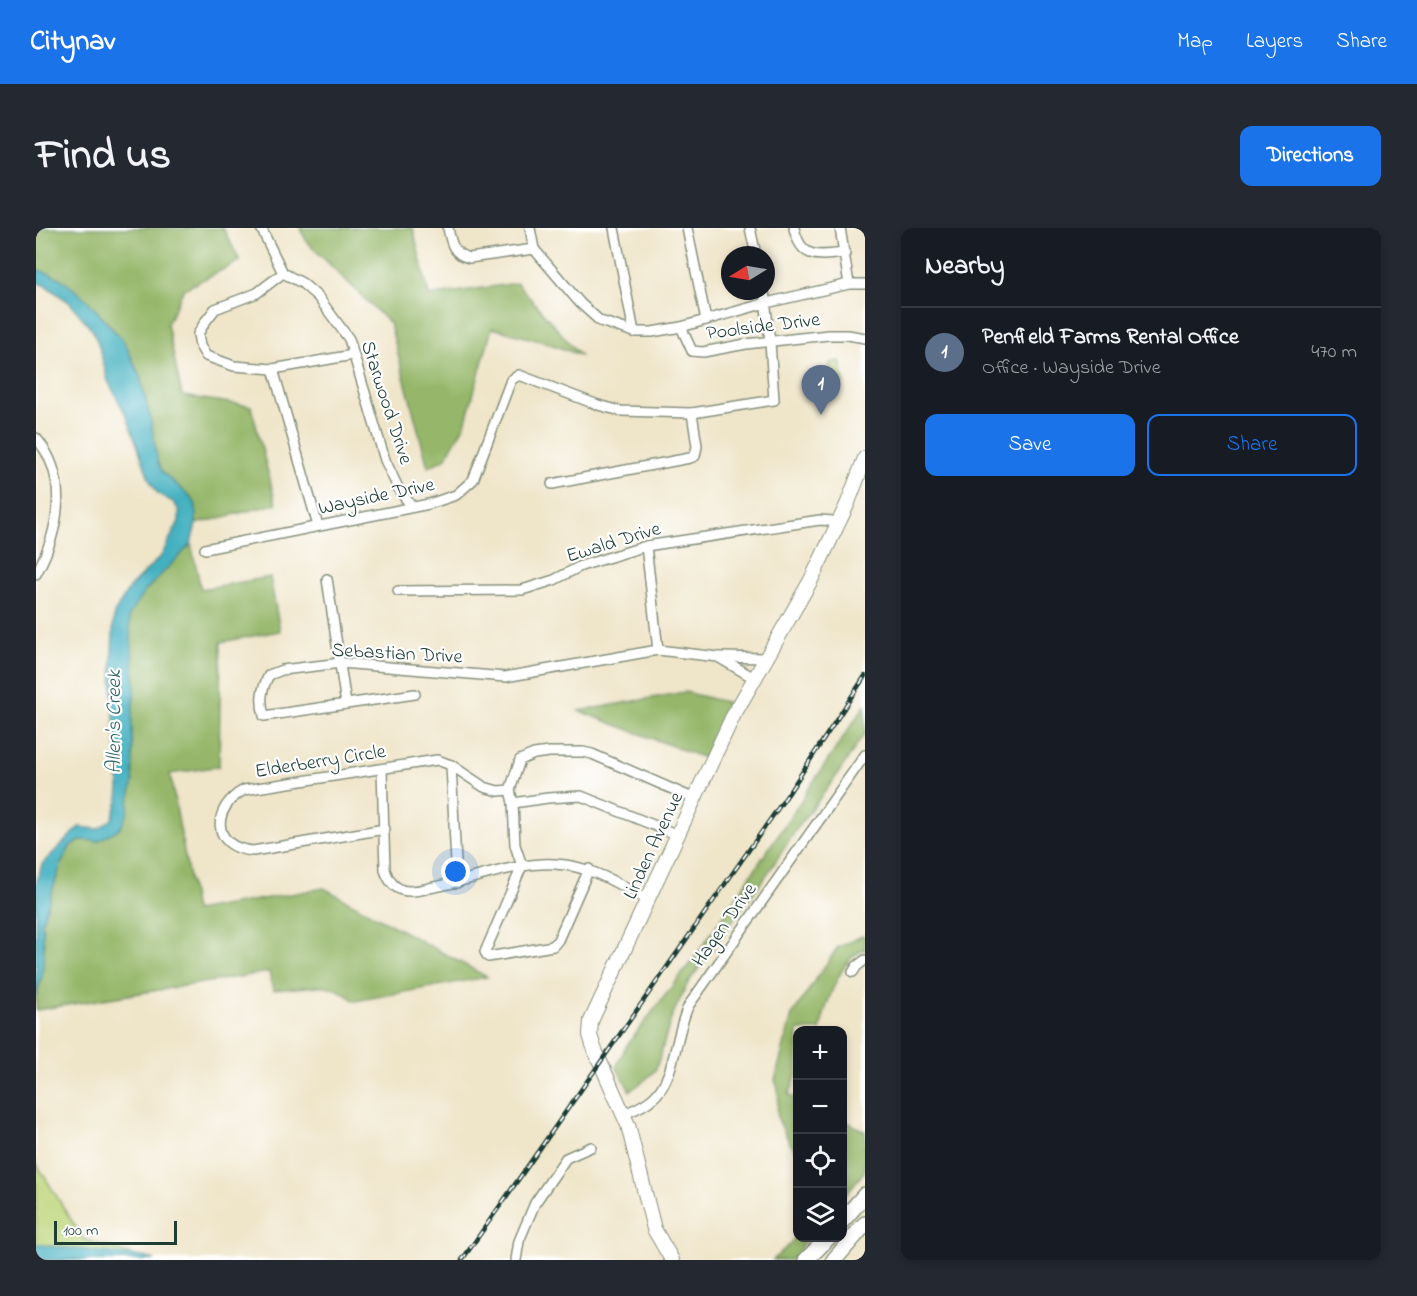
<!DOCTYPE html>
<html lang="en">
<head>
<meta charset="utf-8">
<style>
	body { margin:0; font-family:"Indie Flower",sans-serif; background:#242831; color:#f1f3f6 }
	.controls { position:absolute; right:18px; bottom:18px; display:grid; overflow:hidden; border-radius:12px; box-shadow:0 3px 9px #0003 }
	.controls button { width:54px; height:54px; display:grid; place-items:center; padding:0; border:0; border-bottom:2px solid #363941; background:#171b24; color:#f1f3f6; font:30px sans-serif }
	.compass { position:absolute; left:685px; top:18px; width:54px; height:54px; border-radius:50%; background:#171b24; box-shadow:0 3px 9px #0003; rotate:259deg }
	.scale { position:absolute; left:18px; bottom:15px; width:123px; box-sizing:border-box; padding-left:6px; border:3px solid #1f3d34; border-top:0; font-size:16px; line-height:21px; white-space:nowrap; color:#1f3d34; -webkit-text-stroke:4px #fff; paint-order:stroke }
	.you { position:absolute; left:420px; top:644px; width:21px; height:21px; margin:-15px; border:4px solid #fff; border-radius:50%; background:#1a73e8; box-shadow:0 0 0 9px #1a73e833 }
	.badge { display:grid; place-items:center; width:39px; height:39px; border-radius:50%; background:#1a73e8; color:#fff; font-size:20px; font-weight:700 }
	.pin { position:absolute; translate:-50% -50px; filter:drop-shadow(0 2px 3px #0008) }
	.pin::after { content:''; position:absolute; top:32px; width:21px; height:18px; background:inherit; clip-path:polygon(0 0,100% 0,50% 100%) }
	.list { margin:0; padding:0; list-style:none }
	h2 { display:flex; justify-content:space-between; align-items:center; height:78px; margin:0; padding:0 24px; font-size:26px }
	h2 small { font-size:20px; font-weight:400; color:#9ea1a6 }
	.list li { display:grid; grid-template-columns:39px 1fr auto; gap:18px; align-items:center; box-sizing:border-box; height:90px; padding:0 24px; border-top:2px solid #363941 }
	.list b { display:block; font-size:22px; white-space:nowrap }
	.list p { margin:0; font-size:20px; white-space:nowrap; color:#9ea1a6 }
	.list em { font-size:20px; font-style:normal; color:#9ea1a6 }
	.actions { display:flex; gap:12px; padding:18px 24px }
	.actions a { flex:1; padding:14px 0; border:2px solid #1a73e8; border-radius:12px; text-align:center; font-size:21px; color:#1a73e8 }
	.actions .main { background:#1a73e8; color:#fff }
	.icon { flex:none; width:33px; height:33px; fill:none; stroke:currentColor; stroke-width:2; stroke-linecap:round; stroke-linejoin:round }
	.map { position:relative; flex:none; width:829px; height:1032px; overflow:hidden; border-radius:12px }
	header { display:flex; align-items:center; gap:36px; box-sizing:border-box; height:84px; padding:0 30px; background:#1a73e8; color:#fff }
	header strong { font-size:28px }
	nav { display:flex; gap:33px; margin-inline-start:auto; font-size:21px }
	.intro { display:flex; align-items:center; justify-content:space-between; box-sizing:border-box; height:144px; padding:0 36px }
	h1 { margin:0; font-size:42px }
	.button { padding:15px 27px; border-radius:12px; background:#1a73e8; color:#fff; font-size:21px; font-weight:700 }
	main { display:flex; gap:36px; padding:0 36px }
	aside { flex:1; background:#171b24; border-radius:12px; box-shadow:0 3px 9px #0003 }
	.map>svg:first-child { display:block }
	.green { fill:#bdd67b; stroke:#6e8a58; stroke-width:1.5 }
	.forest { fill:#96b76b; stroke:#5a7a50; stroke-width:1.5 }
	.water { fill:#43b0c0; stroke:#31767a; stroke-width:1.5 }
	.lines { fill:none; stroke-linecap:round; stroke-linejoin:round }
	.street-casing { stroke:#87917e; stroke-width:12 }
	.secondary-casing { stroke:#87917e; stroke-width:16 }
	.primary-casing { stroke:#87917e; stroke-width:18 }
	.street { stroke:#fff; stroke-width:9 }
	.secondary { stroke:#fff; stroke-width:14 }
	.primary { stroke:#fff; stroke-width:15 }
	.rail-casing { stroke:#1f3d34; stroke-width:4.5 }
	.rail { stroke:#fff; stroke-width:2; stroke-dasharray:7; stroke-linecap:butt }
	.labels { text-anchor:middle; stroke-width:4.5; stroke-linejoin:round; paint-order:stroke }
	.street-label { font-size:20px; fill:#1f3d34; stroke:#fff }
	.water-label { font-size:21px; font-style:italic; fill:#2c6565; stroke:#fff }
</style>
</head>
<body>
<header>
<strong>Citynav</strong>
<nav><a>Map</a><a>Layers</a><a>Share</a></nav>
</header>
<div class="intro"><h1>Find us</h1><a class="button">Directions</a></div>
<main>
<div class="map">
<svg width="829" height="1032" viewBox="0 0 829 1032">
	<rect width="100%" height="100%" fill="#fff"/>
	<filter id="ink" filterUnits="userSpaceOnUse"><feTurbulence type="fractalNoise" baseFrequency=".0167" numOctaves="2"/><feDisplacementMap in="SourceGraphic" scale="12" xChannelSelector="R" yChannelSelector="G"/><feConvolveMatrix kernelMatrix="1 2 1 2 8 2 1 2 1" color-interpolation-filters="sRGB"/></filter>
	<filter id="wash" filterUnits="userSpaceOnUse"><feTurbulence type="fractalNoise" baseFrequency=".008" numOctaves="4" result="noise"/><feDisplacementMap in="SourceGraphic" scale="24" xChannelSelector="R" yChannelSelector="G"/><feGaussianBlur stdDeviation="1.35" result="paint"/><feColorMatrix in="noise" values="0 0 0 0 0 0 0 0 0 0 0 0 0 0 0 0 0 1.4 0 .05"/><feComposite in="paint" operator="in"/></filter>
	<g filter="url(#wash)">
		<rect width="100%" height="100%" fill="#efe5c9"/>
		<g class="green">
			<polygon points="804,133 808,155 798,158 793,137 794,135"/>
			<polygon points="0,935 47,1011 113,1032 0,1032"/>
		</g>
		<g class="forest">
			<polygon points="0,0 187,0 204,33 148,61 131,96 146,168 215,178 240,276 160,296 160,277 155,269 126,244 121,234 115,194 104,149 89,115 51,72 24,51 0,41"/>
			<polygon points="264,0 377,0 393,68 481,55 544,127 508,114 456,100 429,196 409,231 392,239 354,96 271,14"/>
			<polygon points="155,316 165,361 234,349 244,403 185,414 183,538 134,546 159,683 288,660 451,749 319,773 301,761 284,758 237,762 233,744 0,782 0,769 6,747 8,720 6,693 26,634 35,617 46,612 62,613 83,600 99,458 93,387 108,364"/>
			<polygon points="649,464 697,476 671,531 543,483"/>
			<polygon points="829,477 829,505 799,550 759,603 734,642 652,755 636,788 620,841 609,852 594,863 580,839 591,817 661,726 703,665"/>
			<path d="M 826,708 L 829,708 L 829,722 C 804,728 789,780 784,802 L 762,802 L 761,845 L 753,867 L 761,871 L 761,925 C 756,920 744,897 742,890 C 739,876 747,870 739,852 L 756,787 L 801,720 Z"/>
			<polygon points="807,892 829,903 829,943 807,969"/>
			<polygon points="761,1006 762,1010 770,1010 761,1026 755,1032 737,1032 754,1016"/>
		</g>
		<g class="water">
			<polygon points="0,41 24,50 51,72 89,115 104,149 115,194 122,235 126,244 155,269 160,277 160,296 155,316 108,364 93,387 99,458 96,490 97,553 91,587 84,600 62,613 46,612 35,617 26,634 6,693 8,720 6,748 0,769 0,656 6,636 43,599 62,601 76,591 82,573 83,557 77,476 76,423 78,385 94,359 125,328 143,293 143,282 137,274 122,266 114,253 91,189 72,153 62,115 57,103 34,75 10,58 0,54"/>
			<polygon points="0,1016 108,1029 119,1032 0,1032"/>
		</g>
	</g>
	<g filter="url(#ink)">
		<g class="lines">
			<defs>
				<g id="street">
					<polyline points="225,0 247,45 266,55 282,69 313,111 349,232 364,264 377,279"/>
					<path d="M 412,0 C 415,15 417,26 433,30 L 498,21"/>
					<polyline points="494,0 498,21 544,75 564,93 598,104 616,104 645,99 730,75 813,56 829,56"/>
					<polyline points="578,0 598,104"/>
					<polyline points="651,0 670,92"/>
					<polyline points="714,0 720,27"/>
					<path d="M 758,0 C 765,32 782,28 809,25"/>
					<polyline points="804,0 813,56"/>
					<polyline points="247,45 221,65 179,81 169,94 162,106 164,118 170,128 198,138 237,141 317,127"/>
					<polyline points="645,99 656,123 667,124 710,116 792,107 812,107 829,110"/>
					<polyline points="237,141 282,298"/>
					<path d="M 0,210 C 34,249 23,304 0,346"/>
					<polyline points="516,256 654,230 659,228 661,218 656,185"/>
					<polyline points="610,318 622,422"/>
					<polyline points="169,321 393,276 420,267 437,252 475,152 483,147 562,177 585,183 656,185 738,172 734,114 728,63"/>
					<polyline points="291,351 310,476"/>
					<polyline points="362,363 486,362 518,352 545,338 610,318 784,292 797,293 802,295"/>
					<polyline points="684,429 729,430"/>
					<path d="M 379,466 L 228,488 C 224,472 225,462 233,447 L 246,442 L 305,435 L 469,449 L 622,422 L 682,429 L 718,450"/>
					<polyline points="415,537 421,655"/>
					<path d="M 346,541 L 349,642 C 352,651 357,659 366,662 C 376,665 388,661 398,659 C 438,652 478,634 519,636 C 556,638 580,655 612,672"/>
					<polyline points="477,575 512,570 545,568 642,607"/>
					<path d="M 349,601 L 217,623 C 175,620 175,580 208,562 L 401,532 L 415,537 L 448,559 L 462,563 L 474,562"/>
					<polyline points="486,638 479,617 477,575 474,562 484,532 498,526 513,524 547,524 556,526 659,571"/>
					<polyline points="486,638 449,724 452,729 517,718 522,712 553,641"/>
					<polyline points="817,744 821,738 829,732"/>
					<path d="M 588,886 C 598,882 609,877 617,870 C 640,850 639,804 653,777 L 829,527"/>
					<polyline points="480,1032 483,1013 499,975 530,930 555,919"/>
				</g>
				<polyline id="secondary" points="636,1032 618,1001 592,897 558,820 554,807 555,793 696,490 775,352 811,277 829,230"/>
				<g id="primary">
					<polyline points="806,993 829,967"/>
					<polyline points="770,1032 792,1010"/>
					<polyline points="798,1032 829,996"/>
				</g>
			</defs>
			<use href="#street" class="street-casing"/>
			<use href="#secondary" class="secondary-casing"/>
			<use href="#primary" class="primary-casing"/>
			<use href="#street" class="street"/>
			<use href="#secondary" class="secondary"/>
			<use href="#primary" class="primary"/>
			<defs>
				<polyline id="rail" points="426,1032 752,566 829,448"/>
			</defs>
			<use href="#rail" class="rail-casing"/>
			<use href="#rail" class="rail"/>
		</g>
	</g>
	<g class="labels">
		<g class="street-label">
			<text transform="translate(727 97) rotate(-7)" y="7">Poolside Drive</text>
			<text transform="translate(352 174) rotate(72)" y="7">Starwood Drive</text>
			<text transform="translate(340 267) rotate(-12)" y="7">Wayside Drive</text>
			<text transform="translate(577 313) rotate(-17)" y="7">Ewald Drive</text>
			<text transform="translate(361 424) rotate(3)" y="7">Sebastian Drive</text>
			<text transform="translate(284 532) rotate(-9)" y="7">Elderberry Circle</text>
			<text transform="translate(616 617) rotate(-65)" y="7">Linden Avenue</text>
			<text transform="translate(687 696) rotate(-55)" y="7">Hagen Drive</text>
		</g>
		<g class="water-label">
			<text transform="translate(77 494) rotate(-90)" y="7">Allen's Creek</text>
		</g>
	</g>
</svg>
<div class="controls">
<button>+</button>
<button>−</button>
<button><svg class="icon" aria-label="locate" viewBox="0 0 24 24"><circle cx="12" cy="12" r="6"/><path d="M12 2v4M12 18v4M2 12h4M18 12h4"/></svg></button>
<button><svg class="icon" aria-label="layers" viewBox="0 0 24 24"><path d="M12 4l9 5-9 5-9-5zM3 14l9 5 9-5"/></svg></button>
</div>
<svg class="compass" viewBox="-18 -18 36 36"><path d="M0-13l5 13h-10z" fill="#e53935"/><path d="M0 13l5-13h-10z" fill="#9ea1a6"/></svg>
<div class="scale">100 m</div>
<div class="you"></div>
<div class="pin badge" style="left:785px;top:187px;background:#5c6f8a">1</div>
</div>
<aside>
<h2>Nearby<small></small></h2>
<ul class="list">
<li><span class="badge" style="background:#5c6f8a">1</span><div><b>Penfield Farms Rental Office</b><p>Office · Wayside Drive</p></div><em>470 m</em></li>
</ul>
<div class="actions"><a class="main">Save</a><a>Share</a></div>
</aside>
</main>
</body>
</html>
